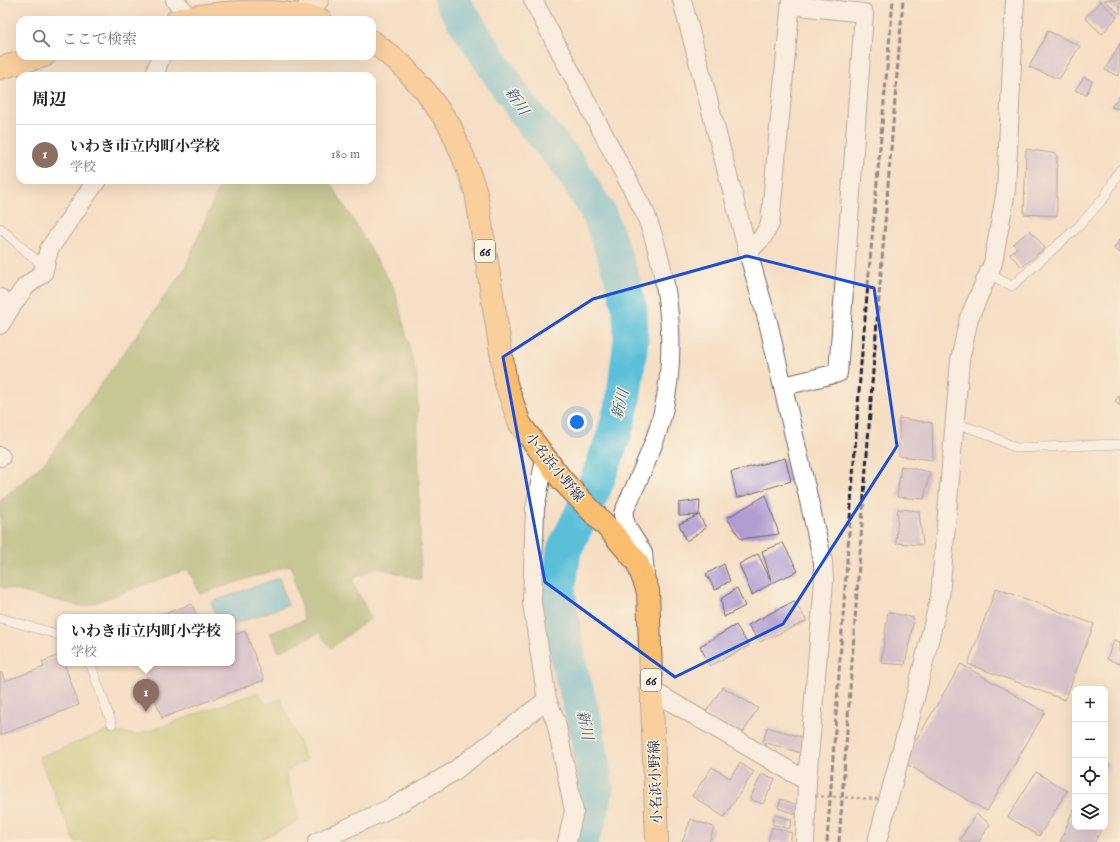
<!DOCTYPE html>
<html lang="ja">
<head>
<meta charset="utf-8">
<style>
	body { margin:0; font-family:"IM FELL English","Noto Serif JP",serif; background:#f6f6f6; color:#222 }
	.controls { position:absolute; right:12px; bottom:12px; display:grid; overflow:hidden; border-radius:8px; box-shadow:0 4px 16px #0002 }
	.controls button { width:36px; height:36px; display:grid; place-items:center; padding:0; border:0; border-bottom:1px solid #e0e0e0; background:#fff; color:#222; font:20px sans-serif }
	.you { position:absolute; left:577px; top:422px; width:14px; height:14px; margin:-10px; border:3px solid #fff; border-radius:50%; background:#1a73e8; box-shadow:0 0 0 6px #1a73e833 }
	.badge { display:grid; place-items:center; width:26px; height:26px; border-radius:50%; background:#111827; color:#fff; font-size:13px; font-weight:700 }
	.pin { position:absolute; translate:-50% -33px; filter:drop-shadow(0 1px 2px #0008) }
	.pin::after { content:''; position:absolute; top:21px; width:14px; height:12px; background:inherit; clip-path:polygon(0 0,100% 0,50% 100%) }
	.popup { position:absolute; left:57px; top:614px; width:178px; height:52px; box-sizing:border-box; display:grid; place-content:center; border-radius:8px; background:#fff; filter:drop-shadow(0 1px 3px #0005); font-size:13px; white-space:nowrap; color:#767676 }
	.popup b { font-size:15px; color:#222 }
	.popup::after { content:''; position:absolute; left:50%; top:100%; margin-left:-8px; border:8px solid transparent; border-top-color:#fff }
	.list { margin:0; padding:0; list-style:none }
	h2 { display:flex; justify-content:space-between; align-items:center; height:52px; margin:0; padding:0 16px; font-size:17px }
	h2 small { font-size:13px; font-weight:400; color:#767676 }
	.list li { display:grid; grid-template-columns:26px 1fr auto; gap:12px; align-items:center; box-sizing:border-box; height:60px; padding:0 16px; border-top:1px solid #e0e0e0 }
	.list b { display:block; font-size:15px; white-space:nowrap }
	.list p { margin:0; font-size:13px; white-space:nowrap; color:#767676 }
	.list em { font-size:13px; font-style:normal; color:#767676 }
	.icon { flex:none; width:22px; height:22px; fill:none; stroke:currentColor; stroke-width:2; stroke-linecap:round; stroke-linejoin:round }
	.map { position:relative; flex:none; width:1120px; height:842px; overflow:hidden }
	.search { position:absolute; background:#fff; box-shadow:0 4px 16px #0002; left:16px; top:16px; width:360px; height:44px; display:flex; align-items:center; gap:10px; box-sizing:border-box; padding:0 14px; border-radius:12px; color:#767676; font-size:15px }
	.panel { position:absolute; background:#fff; box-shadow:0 4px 16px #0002; left:16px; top:72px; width:360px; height:112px; border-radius:12px }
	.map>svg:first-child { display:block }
	.green { fill:#b3c366; stroke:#6a7250 }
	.forest { fill:#8ea95b; stroke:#58664b }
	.water { fill:#5bbfd9; stroke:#3e708a }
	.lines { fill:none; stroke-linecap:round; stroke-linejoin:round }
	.river { stroke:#5bbfd9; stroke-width:35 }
	.building { fill:#b19dd2 }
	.lane-casing { stroke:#6c646b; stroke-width:10 }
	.street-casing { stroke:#6c646b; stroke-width:20 }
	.secondary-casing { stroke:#6c646b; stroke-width:24 }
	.primary-casing { stroke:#6c646b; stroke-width:24 }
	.lane { stroke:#fff; stroke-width:9 }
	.street { stroke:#fff; stroke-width:18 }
	.secondary { stroke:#fde5c5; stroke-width:22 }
	.primary { stroke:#fbbd6e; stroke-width:22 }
	.rail { stroke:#22223b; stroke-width:3; stroke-dasharray:6 3; stroke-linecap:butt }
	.path-bridge { stroke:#6c646b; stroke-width:2.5; stroke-dasharray:3 3; stroke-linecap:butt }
	.marked { fill:none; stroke:#1d4ed8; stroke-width:3; stroke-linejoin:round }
	.labels { text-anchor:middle; stroke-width:3; stroke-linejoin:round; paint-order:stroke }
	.shield { fill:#fcf5e5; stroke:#63616e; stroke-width:1 }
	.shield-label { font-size:13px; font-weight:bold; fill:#22223b }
	.street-label { font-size:14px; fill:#22223b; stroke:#fcf5e5 }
	.water-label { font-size:15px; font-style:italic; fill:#365972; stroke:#fcf5e5 }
</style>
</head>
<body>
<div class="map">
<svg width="1120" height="842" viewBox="0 0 1120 842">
	<rect width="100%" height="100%" fill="#fcf5e5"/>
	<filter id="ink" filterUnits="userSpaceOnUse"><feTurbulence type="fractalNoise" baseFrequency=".025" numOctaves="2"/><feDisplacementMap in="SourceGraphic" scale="8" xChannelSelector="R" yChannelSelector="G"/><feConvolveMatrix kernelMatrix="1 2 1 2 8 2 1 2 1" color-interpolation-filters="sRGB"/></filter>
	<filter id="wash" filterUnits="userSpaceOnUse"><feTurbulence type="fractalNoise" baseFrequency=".012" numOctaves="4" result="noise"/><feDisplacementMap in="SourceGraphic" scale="16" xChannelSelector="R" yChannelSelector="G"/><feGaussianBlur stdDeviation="0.9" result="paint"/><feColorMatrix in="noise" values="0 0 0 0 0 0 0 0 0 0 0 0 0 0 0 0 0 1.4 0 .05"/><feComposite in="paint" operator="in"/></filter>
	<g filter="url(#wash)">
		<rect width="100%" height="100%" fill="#f5dfc4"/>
		<polygon class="green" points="258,692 265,704 281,699 306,760 285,773 300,820 256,842 75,842 39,757 107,731 137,735"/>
		<polygon class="forest" points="222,180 329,180 395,290 417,377 421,580 376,567 352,580 371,618 331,648 319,633 279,652 270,633 304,620 291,565 200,594 188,569 84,607 0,587 0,501 45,462 185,268"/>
		<polygon class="water" points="279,578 288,605 232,625 232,617 216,617 211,602"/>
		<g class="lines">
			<polyline class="river" points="451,0 525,113 569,165 600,216 621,275 630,311 631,340 623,401 614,435 595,486 564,550 558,591 568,660 587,731 596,788 589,820 580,842"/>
		</g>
		<g id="blocks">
			<g class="building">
				<polygon points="1104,0 1120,0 1120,14"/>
				<polygon points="1100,1 1117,17 1102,34 1085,18"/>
				<polygon points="1048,31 1080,46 1059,79 1029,67"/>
				<polygon points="1120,43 1120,72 1118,76 1105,70"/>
				<polygon points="1084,77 1092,81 1086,95 1075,90"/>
				<polygon points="1120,95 1120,109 1111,107"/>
				<polygon points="1026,149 1057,154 1057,216 1024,214"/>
				<polygon points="1030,230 1045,248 1022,267 1010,254 1017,248 1013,244"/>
				<polygon points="1120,239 1120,253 1114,248"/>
				<polygon points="1120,395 1120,406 1115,401"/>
				<polygon points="899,418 932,423 933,460 899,456"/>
				<polygon points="785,458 791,481 737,498 731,472"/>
				<polygon points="901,466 930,472 924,499 897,497"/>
				<polygon points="766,495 779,534 741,539 727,518"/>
				<polygon points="700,500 699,515 706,528 686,541 679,524 699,515 679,516 679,503"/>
				<polygon points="898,509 919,511 923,545 896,543"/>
				<polygon points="783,543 798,571 772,583 762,551"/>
				<polygon points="758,554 772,583 752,595 739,564"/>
				<polygon points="724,564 730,581 715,590 706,574"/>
				<polygon points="737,588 745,606 724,617 721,599"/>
				<polygon points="996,588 1094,624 1065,700 968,664"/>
				<polygon points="794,601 807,621 760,642 748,625"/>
				<polygon points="192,604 197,617 155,617"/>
				<polygon points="888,612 914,618 905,665 881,663"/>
				<polygon points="736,625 749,646 710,666 700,646"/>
				<polygon points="245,631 264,680 162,718 144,669 160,663 232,663 232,636"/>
				<polygon points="1114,640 1120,642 1120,664 1107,659"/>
				<polygon points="60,655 60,663 64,663 79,705 0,735 0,673 2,673 5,681 44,667 42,662"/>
				<polygon points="961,664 1045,712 987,811 903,762"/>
				<polygon points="723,687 758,708 741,736 705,713"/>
				<polygon points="767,727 805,738 801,753 763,742"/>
				<polygon points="740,763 754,772 724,817 692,796 712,767 730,778"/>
				<polygon points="1105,763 1110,764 1105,779"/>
				<polygon points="1036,772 1067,791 1039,836 1008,817"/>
				<polygon points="762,773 775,779 763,804 750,799"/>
				<polygon points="781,799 804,807 801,816 778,808"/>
				<polygon points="1075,806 1075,827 1102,827 1095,842 1060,842"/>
				<polygon points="976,814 990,824 979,842 963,842 960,840"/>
				<polygon points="775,815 792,820 789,829 772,824"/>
				<polygon points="691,819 714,827 709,842 682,842"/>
				<polygon points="772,827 792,833 790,842 768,842"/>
			</g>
		</g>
	</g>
	<g filter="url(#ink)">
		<use href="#blocks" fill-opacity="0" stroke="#6c646b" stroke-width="1"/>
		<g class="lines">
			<defs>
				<g id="lane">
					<polyline points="0,228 44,267"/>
					<polyline points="989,274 1012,286 1079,226 1104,198 1120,170"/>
					<polyline points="954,423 985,433 1016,448 1120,444"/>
					<polyline points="0,618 60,635"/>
					<polyline points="90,663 112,724"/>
				</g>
				<g id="street">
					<polyline points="175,0 189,18"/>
					<path d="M 533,0 L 646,215 C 669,276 678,348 663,412 C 655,447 637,481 623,514 L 627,528 L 643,553 L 645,575"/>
					<polyline points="682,0 748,252 768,322 823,562 824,582 807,781 805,842"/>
					<polyline points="154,76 161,56"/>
					<polyline points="748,252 762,238 770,224 791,0"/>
					<polyline points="0,298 11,307 0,325"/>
					<polyline points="11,307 25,287 43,273 49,249 97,180"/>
					<polyline points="784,386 838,373 864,13 791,5"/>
					<polyline points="0,456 1,457"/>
					<polyline points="545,459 535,508 532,603 547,700 556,722 574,811 567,842"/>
					<polyline points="651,690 807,781"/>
					<polyline points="317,842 393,807 453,772 547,700"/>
					<polyline points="877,842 910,719 940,596 960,360 969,318 993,263 1006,190 1015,0"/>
				</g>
				<polyline id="secondary" points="303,14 317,0"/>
				<g id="primary">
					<path d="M 177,20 C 220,11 279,7 321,20"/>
					<polyline points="372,41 402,65 426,92 450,126 464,159 476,192 506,384 520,424 562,480 610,530 637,562 648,591 657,842"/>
					<polyline points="0,68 44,56"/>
				</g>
			</defs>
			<use href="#lane" class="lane-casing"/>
			<use href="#street" class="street-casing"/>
			<use href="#secondary" class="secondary-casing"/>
			<use href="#primary" class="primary-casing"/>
			<use href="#lane" class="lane"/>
			<use href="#street" class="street"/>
			<use href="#secondary" class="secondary"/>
			<use href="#primary" class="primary"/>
			<g class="rail">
				<polyline points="827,842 861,364 893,0"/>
				<polyline points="839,842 873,371 903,0"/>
			</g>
			<polyline class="path-bridge" points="815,796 879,799"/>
		</g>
	</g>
	<path d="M0 0H1120V842H0ZM 747,256 L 874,288 L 897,446 L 783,624 L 675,677 L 545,582 L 503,357 L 593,299 Z" fill="#f5dfc4" fill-opacity=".55" fill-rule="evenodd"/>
	<path class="marked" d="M 747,256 L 874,288 L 897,446 L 783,624 L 675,677 L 545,582 L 503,357 L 593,299 Z"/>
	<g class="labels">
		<g class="shield">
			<rect x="475" y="240" width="20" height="22" rx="3"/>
			<rect x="641" y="669" width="20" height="22" rx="3"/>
		</g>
		<g class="shield-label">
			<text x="485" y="256">66</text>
			<text x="651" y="685">66</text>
		</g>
		<g class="street-label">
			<text transform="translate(555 467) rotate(51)" y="5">小名浜小野線</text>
			<text transform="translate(655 782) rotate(-92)" y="5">小名浜小野線</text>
		</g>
		<g class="water-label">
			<text transform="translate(517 101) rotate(56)" y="5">新川</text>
			<text transform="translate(620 404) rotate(-76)" y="5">新川</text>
			<text transform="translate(585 725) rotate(78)" y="5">新川</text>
		</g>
	</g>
</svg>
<div class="controls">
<button>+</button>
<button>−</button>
<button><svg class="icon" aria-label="locate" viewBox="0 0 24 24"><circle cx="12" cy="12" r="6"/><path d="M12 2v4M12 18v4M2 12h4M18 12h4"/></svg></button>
<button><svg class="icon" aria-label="layers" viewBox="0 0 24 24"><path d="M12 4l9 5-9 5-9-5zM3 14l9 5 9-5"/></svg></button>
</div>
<div class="you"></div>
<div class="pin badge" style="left:146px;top:712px;background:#8d6e63">1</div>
<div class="popup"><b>いわき市立内町小学校</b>学校</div>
<div class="search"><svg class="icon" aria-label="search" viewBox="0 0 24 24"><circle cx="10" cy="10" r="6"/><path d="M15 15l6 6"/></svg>ここで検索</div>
<section class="panel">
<h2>周辺<small></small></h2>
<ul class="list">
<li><span class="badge" style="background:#8d6e63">1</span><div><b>いわき市立内町小学校</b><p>学校</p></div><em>180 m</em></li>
</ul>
</section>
</div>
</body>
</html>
